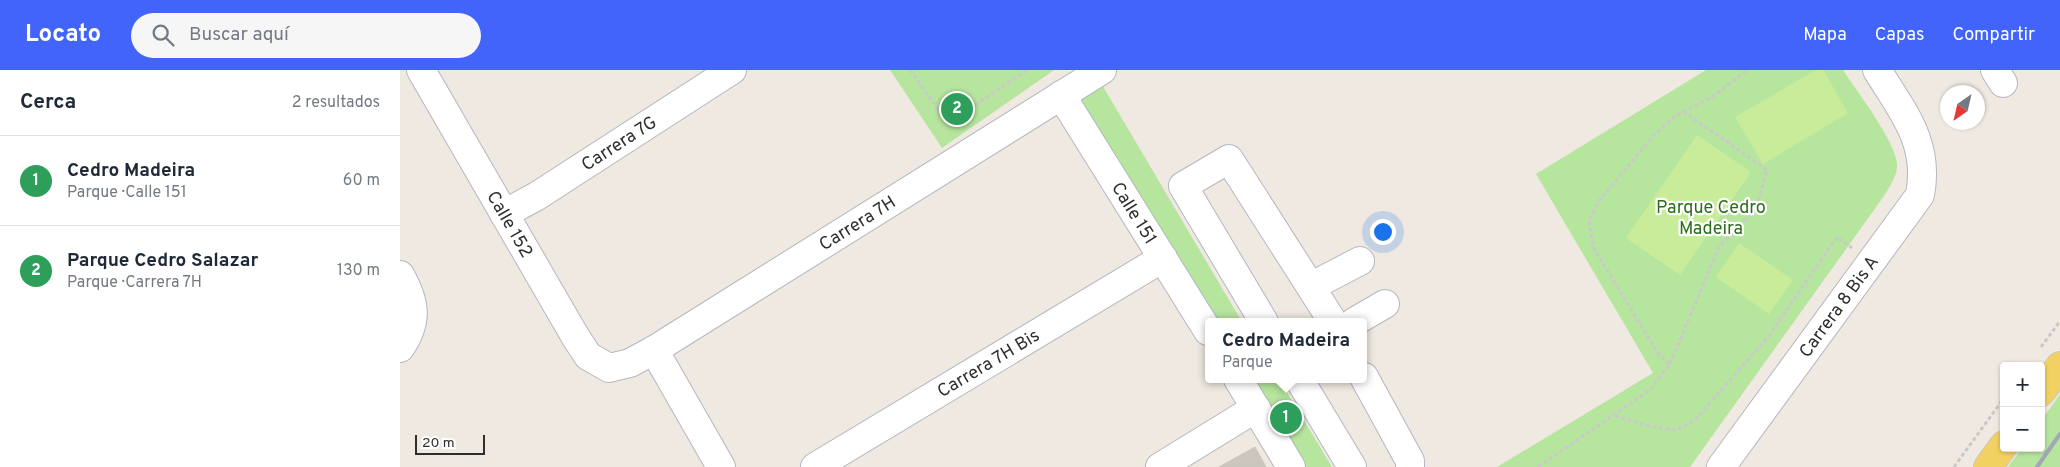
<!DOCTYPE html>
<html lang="es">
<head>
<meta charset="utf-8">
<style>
	body { margin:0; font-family:Overpass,sans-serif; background:#f6f6f7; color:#1f2937 }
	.controls { position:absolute; right:15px; bottom:15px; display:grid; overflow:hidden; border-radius:5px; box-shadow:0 1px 4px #0004 }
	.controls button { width:45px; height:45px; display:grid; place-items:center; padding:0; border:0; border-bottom:1px solid #e0e1e3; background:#fff; color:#1f2937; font:25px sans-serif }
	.compass { position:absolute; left:1540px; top:15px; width:45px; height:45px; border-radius:50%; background:#fff; box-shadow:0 1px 4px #0004; rotate:214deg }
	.scale { position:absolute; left:15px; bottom:12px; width:70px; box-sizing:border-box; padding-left:5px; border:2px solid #2e2e2e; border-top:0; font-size:14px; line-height:18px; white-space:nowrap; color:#2e2e2e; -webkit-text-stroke:4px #fff; paint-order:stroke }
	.you { position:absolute; left:982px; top:161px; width:18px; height:18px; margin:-12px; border:4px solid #fff; border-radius:50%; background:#1a73e8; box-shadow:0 0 0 8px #1a73e833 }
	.badge { display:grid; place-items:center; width:32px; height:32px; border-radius:50%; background:#4264fb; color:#fff; font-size:16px; font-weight:700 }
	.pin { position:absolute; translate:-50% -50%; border:2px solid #fff; box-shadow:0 1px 5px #0006 }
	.popup { position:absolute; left:805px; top:248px; width:162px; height:65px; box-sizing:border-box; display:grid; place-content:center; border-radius:5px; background:#fff; filter:drop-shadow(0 1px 4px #0005); font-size:16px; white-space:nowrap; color:#747a83 }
	.popup b { font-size:19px; color:#1f2937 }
	.popup::after { content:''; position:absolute; left:50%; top:100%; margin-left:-10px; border:10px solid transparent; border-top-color:#fff }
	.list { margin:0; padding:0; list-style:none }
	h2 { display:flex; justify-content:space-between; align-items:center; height:65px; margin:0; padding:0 20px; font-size:21px }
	h2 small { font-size:16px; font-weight:400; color:#747a83 }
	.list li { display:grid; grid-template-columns:32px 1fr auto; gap:15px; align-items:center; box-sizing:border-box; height:90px; padding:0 20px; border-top:1px solid #e0e1e3 }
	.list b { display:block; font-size:19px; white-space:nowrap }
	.list p { margin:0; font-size:16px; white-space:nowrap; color:#747a83 }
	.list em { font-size:16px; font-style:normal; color:#747a83 }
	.icon { flex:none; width:28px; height:28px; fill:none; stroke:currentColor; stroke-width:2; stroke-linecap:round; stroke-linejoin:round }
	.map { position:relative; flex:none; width:1660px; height:397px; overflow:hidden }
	header { display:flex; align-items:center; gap:30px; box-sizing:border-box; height:70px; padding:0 25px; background:#4264fb; color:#fff }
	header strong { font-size:24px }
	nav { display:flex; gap:28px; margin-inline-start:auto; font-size:18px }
	.search { width:350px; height:45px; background:#f6f6f7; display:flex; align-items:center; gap:12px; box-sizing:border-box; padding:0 18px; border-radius:28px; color:#747a83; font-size:19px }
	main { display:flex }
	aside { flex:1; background:#fff }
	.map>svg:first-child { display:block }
	.green { fill:#b6e59e }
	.pitch { fill:#c9ec9a }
	.building { fill:#cbc7bf; stroke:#cbc5ba }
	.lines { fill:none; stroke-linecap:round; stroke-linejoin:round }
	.minor-casing { stroke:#b4b7c1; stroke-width:30 }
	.major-casing { stroke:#c9c9c9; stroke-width:30 }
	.path { stroke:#c9c9c9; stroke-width:3; stroke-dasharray:4 2.5; stroke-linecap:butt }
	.minor { stroke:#fff; stroke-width:28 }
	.major { stroke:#f2d163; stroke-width:28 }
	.rail { stroke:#a3a6b8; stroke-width:4 }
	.labels { text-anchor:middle; stroke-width:4.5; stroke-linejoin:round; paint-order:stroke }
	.street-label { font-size:18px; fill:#2e2e2e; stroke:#fff }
	.park-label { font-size:18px; fill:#2c6e1b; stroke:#fff }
</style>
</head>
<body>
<header>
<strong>Locato</strong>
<div class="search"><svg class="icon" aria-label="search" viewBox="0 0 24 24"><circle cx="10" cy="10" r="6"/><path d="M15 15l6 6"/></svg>Buscar aquí</div>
<nav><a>Mapa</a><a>Capas</a><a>Compartir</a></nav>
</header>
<main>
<aside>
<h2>Cerca<small>2 resultados</small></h2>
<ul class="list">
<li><span class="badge" style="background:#2e9e5b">1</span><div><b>Cedro Madeira</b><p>Parque · Calle 151</p></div><em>60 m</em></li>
<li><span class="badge" style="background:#2e9e5b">2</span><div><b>Parque Cedro Salazar</b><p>Parque · Carrera 7H</p></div><em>130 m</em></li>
</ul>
</aside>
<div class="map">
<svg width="1660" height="397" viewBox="0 0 1660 397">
	<rect width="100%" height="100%" fill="#efe9e1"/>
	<g class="green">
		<polygon points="490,0 654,0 542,78"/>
		<path d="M 1306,0 L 1443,0 C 1457,22 1495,70 1497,94 C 1498,105 1489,117 1484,126 L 1290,397 L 1097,397 L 1253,303 L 1136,104 Z"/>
		<polygon points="701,13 842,252 810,252 679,32"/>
		<polygon points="847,309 879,309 932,397 901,397"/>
		<polygon points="1660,324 1660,397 1608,397 1622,378 1641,378 1641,351"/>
	</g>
	<g class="pitch">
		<polygon points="1416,0 1423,0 1448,43 1363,94 1335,47"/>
		<polygon points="1297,65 1351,102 1280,205 1226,168"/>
		<polygon points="1339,173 1393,210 1369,244 1316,207"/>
	</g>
	<polygon class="building" points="855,377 866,397 819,397"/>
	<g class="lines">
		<defs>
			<g id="minor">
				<path id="s1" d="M 21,0 L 175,266 L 188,286 L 209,298 L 230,293 L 254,280 L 702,0"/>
				<polyline points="1595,0 1603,13"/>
				<path id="s2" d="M 661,25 L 808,261"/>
				<path id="s3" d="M 104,144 L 137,126 L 332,0"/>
				<path d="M 0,205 C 16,233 18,252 0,278"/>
				<polyline points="912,216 960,191"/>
				<polyline points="864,252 783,116 829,89 933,252"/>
				<polyline points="954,252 985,234"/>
				<polyline points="254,280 321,397"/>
				<polyline points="964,307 1010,391 1010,397"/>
				<polyline points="838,309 891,397"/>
				<polyline points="899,309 952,397"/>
				<path id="s4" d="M 415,397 L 763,188"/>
				<polyline points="760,397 856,338"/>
				<path id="s5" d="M 1321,397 L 1520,125 C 1530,73 1503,42 1477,0"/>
			</g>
			<g id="major">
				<polyline points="1641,322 1660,296"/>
				<polyline points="1588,397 1604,375"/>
			</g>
		</defs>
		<use href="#minor" class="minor-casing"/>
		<use href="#major" class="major-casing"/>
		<g class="path">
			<polyline points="510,0 548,53 627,0"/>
			<polyline points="1641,277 1660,251"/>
			<polyline points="1270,294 1319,177 1356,139 1367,100 1284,42"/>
			<polyline points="1215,346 1249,356 1276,360 1294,351 1368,267 1437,167 1452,178"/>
			<polyline points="1138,397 1250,320 1270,294 1259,285 1193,177 1189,151 1199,131 1254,65 1274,47 1315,25 1347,0"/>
			<polyline points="1554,397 1604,328"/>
		</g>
		<use href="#minor" class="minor"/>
		<use href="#major" class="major"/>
		<polyline class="rail" points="1637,397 1660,364"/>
	</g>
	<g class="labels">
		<g class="street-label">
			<text dy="6" stroke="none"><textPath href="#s3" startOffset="135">Carrera 7G</textPath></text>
			<text dy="6" stroke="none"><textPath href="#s2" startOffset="139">Calle 151</textPath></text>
			<text dy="6" stroke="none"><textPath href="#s1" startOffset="644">Carrera 7H</textPath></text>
			<text dy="6" stroke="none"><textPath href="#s1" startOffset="178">Calle 152</textPath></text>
			<text dy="6" stroke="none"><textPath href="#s5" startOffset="199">Carrera 8 Bis A</textPath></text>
			<text dy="6" stroke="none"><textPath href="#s4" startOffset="202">Carrera 7H Bis</textPath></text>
		</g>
		<g class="park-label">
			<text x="1311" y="143">Parque Cedro<tspan x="1311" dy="21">Madeira</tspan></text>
		</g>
	</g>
</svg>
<div class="controls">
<button>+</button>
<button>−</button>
</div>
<svg class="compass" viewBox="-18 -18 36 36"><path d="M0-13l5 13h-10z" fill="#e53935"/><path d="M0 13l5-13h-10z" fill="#747a83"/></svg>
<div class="scale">20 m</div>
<div class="you"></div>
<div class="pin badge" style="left:886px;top:348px;background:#2e9e5b">1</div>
<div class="popup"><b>Cedro Madeira</b>Parque</div>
<div class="pin badge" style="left:557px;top:39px;background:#2e9e5b">2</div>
</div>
</main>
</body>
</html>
